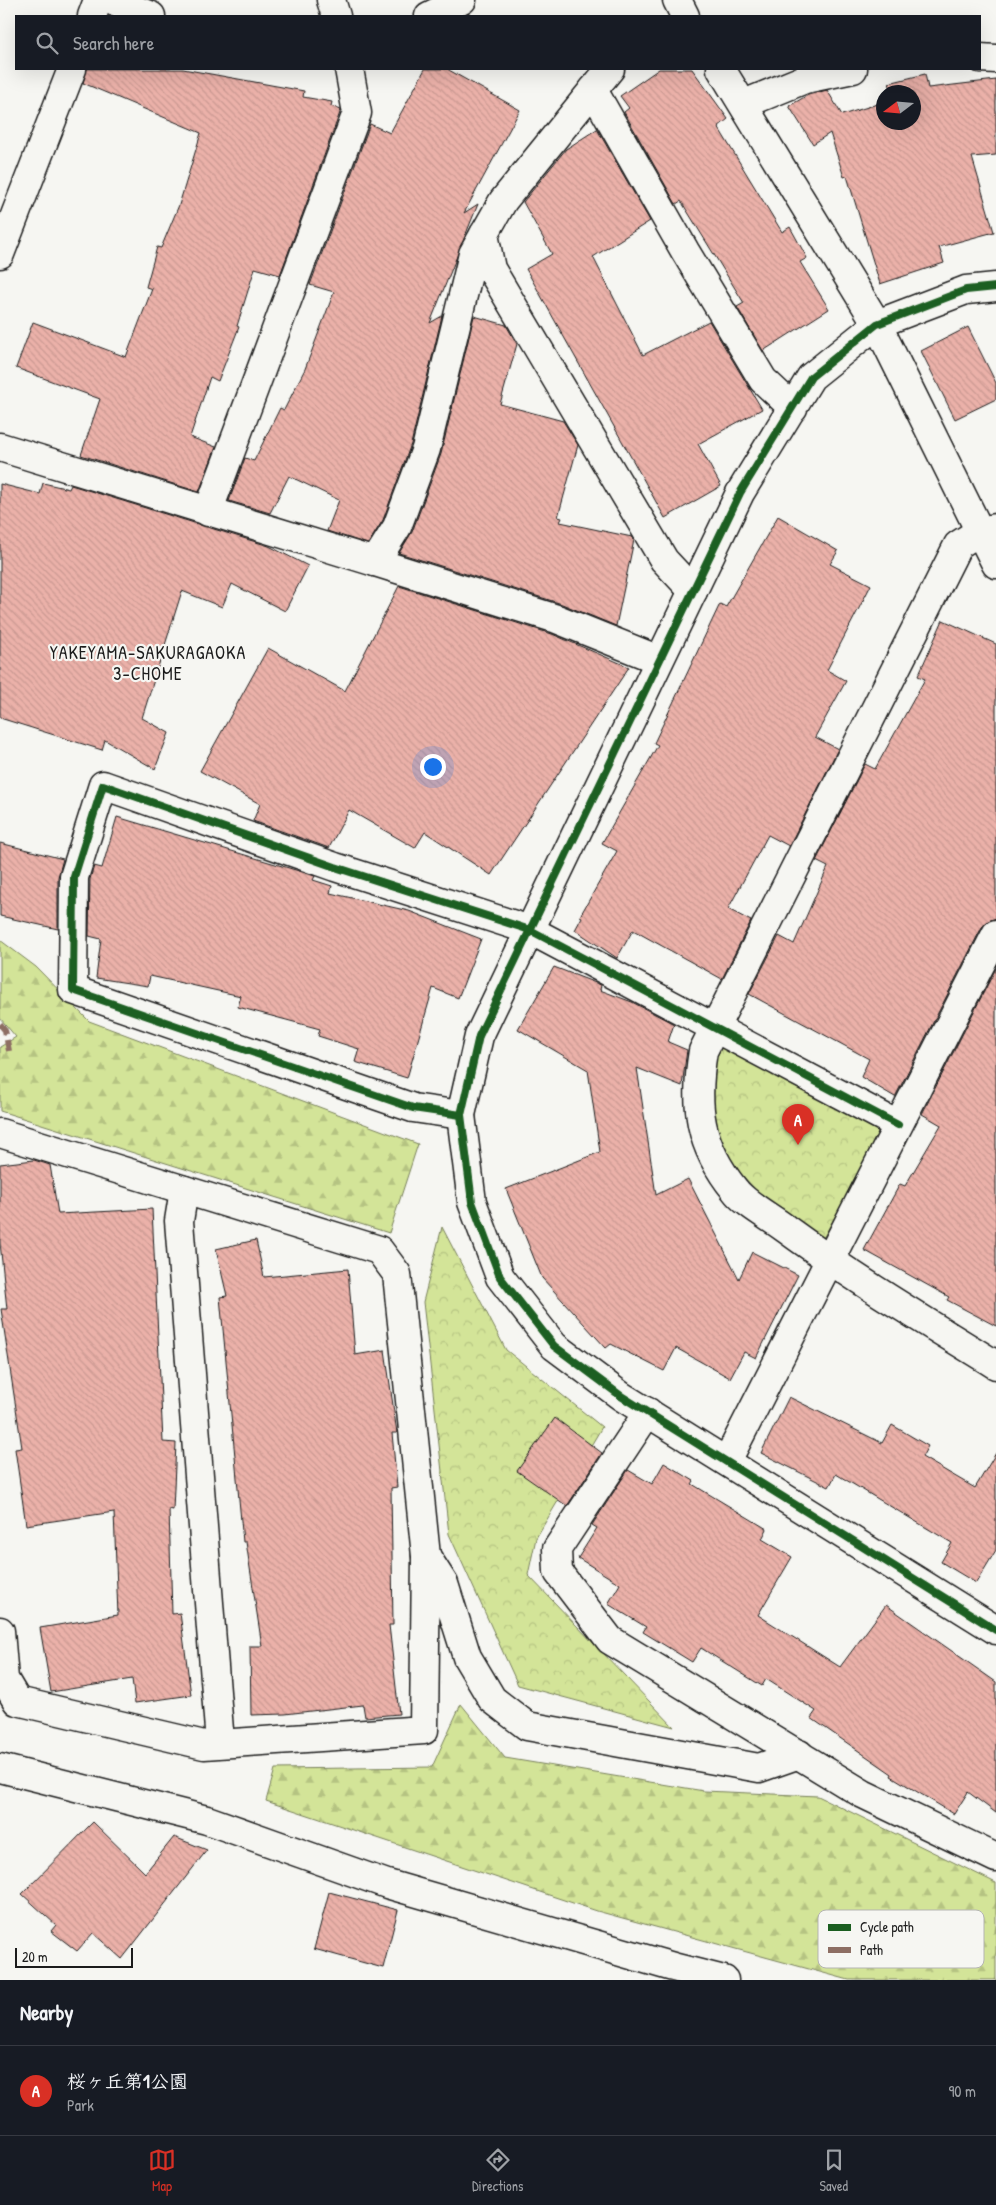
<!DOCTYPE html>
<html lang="en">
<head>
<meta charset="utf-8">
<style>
	body { margin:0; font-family:"Patrick Hand","Klee One",sans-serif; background:#242831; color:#f1f3f6 }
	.compass { position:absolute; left:876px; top:85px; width:45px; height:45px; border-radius:50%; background:#171b24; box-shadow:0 5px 20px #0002; rotate:254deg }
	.scale { position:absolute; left:15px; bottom:12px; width:118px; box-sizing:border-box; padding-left:5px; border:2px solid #1c1c1c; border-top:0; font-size:14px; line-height:18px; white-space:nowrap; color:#1c1c1c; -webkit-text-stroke:4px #f6f6f2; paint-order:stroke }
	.you { position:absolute; left:432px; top:766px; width:18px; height:18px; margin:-12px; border:4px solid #fff; border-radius:50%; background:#1a73e8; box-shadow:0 0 0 8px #1a73e833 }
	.badge { display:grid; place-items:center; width:32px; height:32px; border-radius:50%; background:#d93025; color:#fff; font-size:16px; font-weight:700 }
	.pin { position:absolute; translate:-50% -41px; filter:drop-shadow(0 1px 2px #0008) }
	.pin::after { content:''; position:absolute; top:26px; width:18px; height:15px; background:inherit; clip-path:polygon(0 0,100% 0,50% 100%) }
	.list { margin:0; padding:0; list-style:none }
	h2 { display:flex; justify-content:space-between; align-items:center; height:65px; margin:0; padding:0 20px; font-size:21px }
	h2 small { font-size:16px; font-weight:400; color:#9ea1a6 }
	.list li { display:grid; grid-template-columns:32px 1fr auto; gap:15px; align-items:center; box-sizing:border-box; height:90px; padding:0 20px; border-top:1px solid #363941 }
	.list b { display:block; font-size:19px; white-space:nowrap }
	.list p { margin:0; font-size:16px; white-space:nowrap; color:#9ea1a6 }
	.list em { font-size:16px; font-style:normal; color:#9ea1a6 }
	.icon { flex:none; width:28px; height:28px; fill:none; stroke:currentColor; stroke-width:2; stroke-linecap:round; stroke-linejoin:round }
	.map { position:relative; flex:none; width:996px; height:1980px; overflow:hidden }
	.search { position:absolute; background:#171b24; box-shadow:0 5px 20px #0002; left:15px; right:15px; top:15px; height:55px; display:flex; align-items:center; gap:12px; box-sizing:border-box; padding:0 18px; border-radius:0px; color:#9ea1a6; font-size:19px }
	.sheet { height:155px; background:#171b24 }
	nav { display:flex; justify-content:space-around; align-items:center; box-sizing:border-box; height:70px; border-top:1px solid #363941; background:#171b24; font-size:14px; color:#9ea1a6 }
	nav a { display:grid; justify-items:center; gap:2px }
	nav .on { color:#d93025 }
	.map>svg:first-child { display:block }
	.forest { fill:url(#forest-firs); stroke:#78805a }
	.park { fill:url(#park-crowns); stroke:#78805a }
	.building { fill:url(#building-back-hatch); stroke:#1c1c1c }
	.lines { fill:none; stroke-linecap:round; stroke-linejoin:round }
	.minor-casing { stroke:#1c1c1c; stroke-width:31 }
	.minor { stroke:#f6f6f2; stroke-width:28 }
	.quiet { stroke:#8d6e63; stroke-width:6; stroke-dasharray:12 6; stroke-linecap:butt }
	.cycleway-casing { stroke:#f6f6f2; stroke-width:11 }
	.cycleway { stroke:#1b5e20; stroke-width:8 }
	.labels { text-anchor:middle; stroke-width:4.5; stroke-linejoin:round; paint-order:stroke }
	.neighbourhood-label { font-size:18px; letter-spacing:1px; fill:#1c1c1c; stroke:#f6f6f2 }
	.key { fill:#f6f6f2; stroke:#b5b5b2; stroke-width:1 }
	.key-label { font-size:14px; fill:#1c1c1c }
</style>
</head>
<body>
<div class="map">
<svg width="996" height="1980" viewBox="0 0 996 1980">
	<defs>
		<pattern id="forest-firs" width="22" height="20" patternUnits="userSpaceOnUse" patternTransform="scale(1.25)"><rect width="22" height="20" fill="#d3e498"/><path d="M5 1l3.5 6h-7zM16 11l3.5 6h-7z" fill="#b5c382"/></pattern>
		<pattern id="park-crowns" width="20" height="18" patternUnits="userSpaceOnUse" patternTransform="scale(1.25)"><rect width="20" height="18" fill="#d3e498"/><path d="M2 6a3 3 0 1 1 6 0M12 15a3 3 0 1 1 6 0" fill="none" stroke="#b5c382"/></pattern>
		<pattern id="building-back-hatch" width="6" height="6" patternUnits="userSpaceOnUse" patternTransform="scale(1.25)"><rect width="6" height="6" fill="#ebb1a9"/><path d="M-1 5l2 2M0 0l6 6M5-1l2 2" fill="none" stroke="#c99891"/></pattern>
	</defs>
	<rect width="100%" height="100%" fill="#f6f6f2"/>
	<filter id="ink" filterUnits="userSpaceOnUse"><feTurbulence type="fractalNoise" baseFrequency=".02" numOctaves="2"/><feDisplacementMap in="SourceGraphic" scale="10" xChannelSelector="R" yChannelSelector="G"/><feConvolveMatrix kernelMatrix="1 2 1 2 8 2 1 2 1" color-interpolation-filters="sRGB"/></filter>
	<g filter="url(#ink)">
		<g class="forest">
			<polygon points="0,940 36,967 89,1021 418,1144 389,1233 0,1111 0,1047 16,1037 0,1018"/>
			<polygon points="461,1704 505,1758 704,1791 818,1796 996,1883 996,1980 849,1980 597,1911 266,1801 275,1769 432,1767"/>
		</g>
		<g class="park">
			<polygon points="719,1046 883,1131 821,1242 755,1189 727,1159 708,1122 709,1081"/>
			<polygon points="442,1227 506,1350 602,1427 536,1538 528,1575 674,1727 518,1685 449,1534 423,1302"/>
		</g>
		<g class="building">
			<polygon points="87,69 183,69 304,91 303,97 332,102 331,106 341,110 280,275 255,268 237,326 239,327 218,381 210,377 190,437 216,447 199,492 81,455 100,399 16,368 33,322 126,357 152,289 146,287 157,247 161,248 179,205 201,133 83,83"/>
			<polygon points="425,69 447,69 520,110 464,213 478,204 430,323 442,316 411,444 383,520 368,544 327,531 339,500 289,476 270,513 229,501 245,458 254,461 280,408 284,410 305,369 334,292 310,285 370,124 390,133"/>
			<polygon points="659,69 692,69 728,119 718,127 782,232 790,227 807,258 800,262 829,309 763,351 737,307 744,303 681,201 676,204 624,112 629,108 620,96"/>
			<polygon points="925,74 928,88 996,80 996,155 972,157 994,232 939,247 944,263 880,284 847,176 844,177 830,133 813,144 789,106 808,95 827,90 842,115 884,102 884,122 914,122 914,92 892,92 889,83"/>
			<polygon points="597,129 650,221 593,257 643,355 709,321 762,409 698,444 721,486 665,518 526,269 552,254 523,202 566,149"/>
			<polygon points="474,316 506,325 517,344 500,404 563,421 578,445 558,517 562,518 560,522 632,537 634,540 616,626 562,604 399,553 412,532 441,454"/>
			<polygon points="968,327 996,383 996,399 955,419 921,351"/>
			<polygon points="43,483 69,489 71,485 269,546 308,566 285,611 232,584 222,607 182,591 142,718 169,733 155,769 105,740 102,750 0,718 0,484 40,494"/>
			<polygon points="778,516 838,551 830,564 871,585 827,670 846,681 815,737 838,749 789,846 768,835 728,909 751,921 722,979 633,930 617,958 575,930 582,917 580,916 617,851 602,843 658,745 654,743 720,604 726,607"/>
			<polygon points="399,586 552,634 629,667 491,875 425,832 415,848 349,810 329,848 253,821 260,804 200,771 268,648 345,691"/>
			<polygon points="943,620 996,644 996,918 988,921 982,927 895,1097 861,1077 869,1059 749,994 779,936 794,944 828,867 816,861 865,764 875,769 925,679 918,676"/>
			<polygon points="117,817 299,871 315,876 313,880 332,886 330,893 409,911 481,939 458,998 433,988 407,1078 355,1062 359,1049 318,1036 320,1029 238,1007 241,996 150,976 148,986 96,978 101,939 89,936 90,879 94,866 102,868"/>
			<polygon points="0,843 63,859 58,877 58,929 0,916"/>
			<polygon points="554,967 601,985 600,990 632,1002 674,1024 668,1042 687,1050 682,1086 637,1068 656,1195 688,1179 739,1279 752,1252 798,1275 756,1358 744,1352 730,1378 676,1348 664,1371 611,1344 606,1348 542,1278 506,1189 600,1152 588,1070 518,1029"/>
			<polygon points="996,968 996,1326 947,1300 949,1297 864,1250 900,1184 905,1186 941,1125 922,1114"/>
			<polygon points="34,1160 50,1165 58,1214 152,1209 163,1442 176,1443 173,1510 169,1509 172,1614 180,1613 191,1695 135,1703 132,1679 51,1692 40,1628 118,1615 114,1512 26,1525 15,1449 22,1448 1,1309 7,1309 0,1243 0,1164"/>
			<polygon points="256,1240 264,1277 348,1269 355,1355 385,1350 397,1433 392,1433 397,1487 391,1488 393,1625 389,1625 399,1714 365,1717 363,1705 285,1714 251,1715 250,1646 262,1646 246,1542 243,1542 220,1297 227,1296 216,1249"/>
			<polygon points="789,1397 882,1443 892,1425 928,1446 922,1457 975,1488 996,1453 996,1550 976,1583 941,1562 952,1543 836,1474 829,1487 761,1453"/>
			<polygon points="555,1418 602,1453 567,1506 517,1471"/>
			<polygon points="664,1463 694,1481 692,1484 767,1529 762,1539 792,1557 758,1615 840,1667 886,1605 996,1682 996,1813 968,1792 954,1814 891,1776 892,1774 811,1718 816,1711 766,1679 762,1686 701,1648 692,1662 643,1632 646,1627 608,1604 620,1584 578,1558 597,1528 592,1525 628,1470 652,1484"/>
			<polygon points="93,1822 145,1873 174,1837 207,1850 122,1959 93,1933 77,1951 51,1931 56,1925 22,1894"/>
			<polygon points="329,1892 398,1910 383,1968 314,1949"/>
		</g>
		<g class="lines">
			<defs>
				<g id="minor">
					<polyline points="110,0 151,16"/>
					<polyline points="331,0 336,16"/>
					<polyline points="677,0 685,16"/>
					<polyline points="92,16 98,0"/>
					<polyline points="429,16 462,0"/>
					<polyline points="980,58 996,59"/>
					<polyline points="721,69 877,324 996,564"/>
					<polyline points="593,90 685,251 763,380 793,408"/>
					<polyline points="744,104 805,79 853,69"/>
					<polyline points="484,234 491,269 664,560 693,591"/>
					<polyline points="0,254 72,69"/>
					<polyline points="996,287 966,290 877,324 811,377 740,493 479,1036 461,1115 472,1202 500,1277 554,1346 621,1396 996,1630"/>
					<polyline points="0,447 375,562 397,527 426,449 473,254 503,201 610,69"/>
					<polyline points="208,512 357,113 349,69"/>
					<path d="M 996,528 L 980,531 L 958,545 L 703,1051 C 694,1106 699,1146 735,1190 C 745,1204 772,1218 786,1229 C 853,1278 925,1321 996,1365"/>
					<polyline points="375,562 557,619 659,660"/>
					<polyline points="461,1115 413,1108 73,990 74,877 103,785 335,867 530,930 898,1125"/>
					<polyline points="0,1133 379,1250 397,1274 426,1556 424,1730 204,1745 17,1701 4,1679 0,1631"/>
					<polyline points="184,1190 179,1221 220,1743"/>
					<polyline points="648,1412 557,1549 558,1572 610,1640 863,1794 996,1858"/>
					<polyline points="727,1461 996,934"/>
					<polyline points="426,1556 444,1584 467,1657 492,1699 527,1726 759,1768 799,1754"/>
					<polyline points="0,1768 207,1820 387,1884 673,1967 724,1980"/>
				</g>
			</defs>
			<use href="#minor" class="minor-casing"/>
			<use href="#minor" class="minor"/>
			<polyline class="quiet" points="0,1024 5,1030 9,1051"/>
			<defs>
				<g id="cycleway">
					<polyline points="996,287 966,290 877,324 811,377 740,493 479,1036 461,1115 472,1202 500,1277 554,1346 621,1396 996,1630"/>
					<polyline points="461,1115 413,1108 73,990 74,877 103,785 335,867 530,930 898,1125"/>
				</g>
			</defs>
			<use href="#cycleway" class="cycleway-casing"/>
			<use href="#cycleway" class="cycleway"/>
		</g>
	</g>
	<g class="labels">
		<g class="neighbourhood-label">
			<text x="148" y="659">YAKEYAMA-SAKURAGAOKA<tspan x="148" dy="21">3-CHOME</tspan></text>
		</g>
	</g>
	<rect x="818" y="1910" width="166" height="58" rx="8" class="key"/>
	<rect x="828" y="1924" width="23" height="7" fill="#1b5e20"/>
	<rect x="828" y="1947" width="23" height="6" fill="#8d6e63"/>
	<g class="key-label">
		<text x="860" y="1932">Cycle path</text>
		<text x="860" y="1955">Path</text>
	</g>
</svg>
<svg class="compass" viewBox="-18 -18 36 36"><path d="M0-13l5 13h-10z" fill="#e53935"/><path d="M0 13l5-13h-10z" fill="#9ea1a6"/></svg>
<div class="scale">20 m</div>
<div class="you"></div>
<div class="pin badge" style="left:798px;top:1145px">A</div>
<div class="search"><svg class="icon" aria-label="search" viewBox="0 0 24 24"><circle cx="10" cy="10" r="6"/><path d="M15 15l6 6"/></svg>Search here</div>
</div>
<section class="sheet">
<h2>Nearby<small></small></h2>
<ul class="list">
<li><span class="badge">A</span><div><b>桜ヶ丘第1公園</b><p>Park</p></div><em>90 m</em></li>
</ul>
</section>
<nav>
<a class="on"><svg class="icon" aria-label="map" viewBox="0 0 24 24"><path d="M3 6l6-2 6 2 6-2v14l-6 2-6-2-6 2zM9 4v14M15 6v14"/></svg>Map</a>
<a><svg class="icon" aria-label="directions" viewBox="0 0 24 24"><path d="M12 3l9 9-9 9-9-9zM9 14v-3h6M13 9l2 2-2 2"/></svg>Directions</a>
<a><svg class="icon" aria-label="saved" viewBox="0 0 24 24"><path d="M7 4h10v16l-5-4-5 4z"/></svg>Saved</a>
</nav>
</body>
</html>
